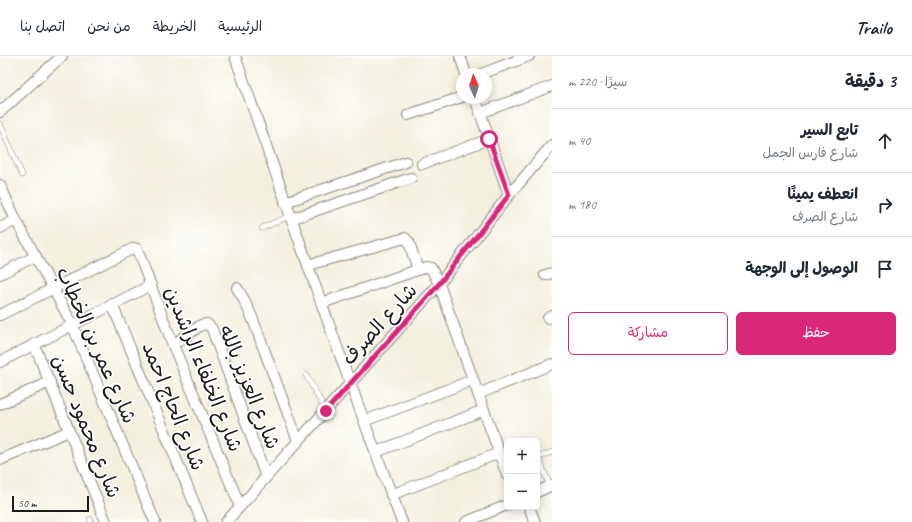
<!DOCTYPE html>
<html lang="ar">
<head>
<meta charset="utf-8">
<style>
	body { margin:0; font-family:Caveat,"Playpen Sans Arabic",sans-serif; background:#f6f6f7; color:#1f2937; direction:rtl }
	.controls { position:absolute; right:12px; bottom:12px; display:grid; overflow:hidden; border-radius:6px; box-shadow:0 2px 10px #0003 }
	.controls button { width:36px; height:36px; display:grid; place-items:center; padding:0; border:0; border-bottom:1px solid #e0e1e3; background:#fff; color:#1f2937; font:20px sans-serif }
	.compass { position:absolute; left:456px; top:12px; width:36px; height:36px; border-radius:50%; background:#fff; box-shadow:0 2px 10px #0003; rotate:356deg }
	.scale { position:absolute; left:12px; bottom:10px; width:77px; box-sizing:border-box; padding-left:4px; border:2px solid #1c1c1c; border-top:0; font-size:11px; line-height:14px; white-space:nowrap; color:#1c1c1c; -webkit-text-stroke:3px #fff; paint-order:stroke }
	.stop { position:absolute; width:12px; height:12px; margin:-9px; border:3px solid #db2777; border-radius:50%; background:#fff }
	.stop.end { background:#db2777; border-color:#fff; box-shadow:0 1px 4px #0008 }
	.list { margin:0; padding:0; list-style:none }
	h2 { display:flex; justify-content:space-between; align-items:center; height:52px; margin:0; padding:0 16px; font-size:17px }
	h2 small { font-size:13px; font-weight:400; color:#747a83 }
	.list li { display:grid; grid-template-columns:26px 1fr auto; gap:12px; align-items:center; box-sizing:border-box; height:64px; padding:0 16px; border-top:1px solid #e0e1e3 }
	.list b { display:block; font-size:15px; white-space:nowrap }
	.list p { margin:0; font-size:13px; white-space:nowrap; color:#747a83 }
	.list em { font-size:13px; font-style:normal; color:#747a83 }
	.actions { display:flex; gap:8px; padding:12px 16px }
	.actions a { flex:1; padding:9px 0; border:1px solid #db2777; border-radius:6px; text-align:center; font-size:14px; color:#db2777 }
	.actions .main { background:#db2777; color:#fff }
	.icon { flex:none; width:22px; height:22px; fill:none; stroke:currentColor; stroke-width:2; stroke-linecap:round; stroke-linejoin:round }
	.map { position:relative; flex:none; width:552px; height:466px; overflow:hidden; direction:ltr }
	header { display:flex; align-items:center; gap:24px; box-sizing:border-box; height:56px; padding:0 20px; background:#fff; border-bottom:1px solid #e0e1e3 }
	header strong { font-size:19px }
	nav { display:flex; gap:22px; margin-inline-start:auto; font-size:14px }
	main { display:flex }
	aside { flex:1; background:#fff }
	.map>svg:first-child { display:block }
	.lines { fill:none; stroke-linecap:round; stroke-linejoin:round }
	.lane-casing { stroke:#88867d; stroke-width:6 }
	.street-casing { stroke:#88867d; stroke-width:12 }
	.lane { stroke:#fff; stroke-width:5 }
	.street { stroke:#fff; stroke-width:10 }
	.route { stroke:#db2777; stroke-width:5 }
	.labels { text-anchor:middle; stroke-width:3.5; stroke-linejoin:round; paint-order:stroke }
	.street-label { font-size:20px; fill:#1c1c1c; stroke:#fff }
</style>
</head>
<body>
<header>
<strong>Trailo</strong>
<nav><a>الرئيسية</a><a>الخريطة</a><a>من نحن</a><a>اتصل بنا</a></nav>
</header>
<main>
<aside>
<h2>3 دقيقة<small>سيرًا · 220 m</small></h2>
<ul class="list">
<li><svg class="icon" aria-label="ahead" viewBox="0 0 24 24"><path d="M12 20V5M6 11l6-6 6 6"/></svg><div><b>تابع السير</b><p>شارع فارس الجمل</p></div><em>40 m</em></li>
<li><svg class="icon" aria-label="right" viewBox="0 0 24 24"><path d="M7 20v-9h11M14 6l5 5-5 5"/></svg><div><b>انعطف يمينًا</b><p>شارع الصرف</p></div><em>180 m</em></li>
<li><svg class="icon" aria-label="arrive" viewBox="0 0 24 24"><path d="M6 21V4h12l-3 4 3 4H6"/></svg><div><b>الوصول إلى الوجهة</b></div></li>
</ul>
<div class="actions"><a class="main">حفظ</a><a>مشاركة</a></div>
</aside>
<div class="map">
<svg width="552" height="466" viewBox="0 0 552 466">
	<rect width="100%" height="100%" fill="#fff"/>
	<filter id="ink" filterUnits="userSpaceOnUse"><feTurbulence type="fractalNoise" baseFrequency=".025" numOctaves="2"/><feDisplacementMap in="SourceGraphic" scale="8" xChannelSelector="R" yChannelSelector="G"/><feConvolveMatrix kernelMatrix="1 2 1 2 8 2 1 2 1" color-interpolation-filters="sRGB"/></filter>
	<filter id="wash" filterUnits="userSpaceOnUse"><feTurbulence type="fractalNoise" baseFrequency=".012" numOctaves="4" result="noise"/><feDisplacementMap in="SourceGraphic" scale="16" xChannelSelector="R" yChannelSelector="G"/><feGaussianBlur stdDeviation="0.9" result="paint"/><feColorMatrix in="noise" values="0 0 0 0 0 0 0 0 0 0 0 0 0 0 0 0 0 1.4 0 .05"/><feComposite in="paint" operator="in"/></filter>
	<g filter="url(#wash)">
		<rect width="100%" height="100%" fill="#f4f0de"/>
	</g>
	<g filter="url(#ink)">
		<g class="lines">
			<defs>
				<g id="lane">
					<polyline points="0,68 22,119"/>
					<polyline points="262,172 290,160"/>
					<polyline points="306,319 326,355"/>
					<polyline points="538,401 550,430"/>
					<polyline points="537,402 552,396"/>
					<polyline points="90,463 91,466"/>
				</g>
				<g id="street">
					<path d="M 235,0 C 289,156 343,312 402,466"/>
					<polyline points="460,0 466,18"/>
					<polyline points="481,18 529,0"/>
					<polyline points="475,42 509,139"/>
					<polyline points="0,56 62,0"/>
					<polyline points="480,57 552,30"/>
					<polyline points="408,59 462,41"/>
					<polyline points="422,108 489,83"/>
					<polyline points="0,129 16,164 72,268 155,466"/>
					<polyline points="285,146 406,106"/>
					<polyline points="291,163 411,122"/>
					<polyline points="0,172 16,164"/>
					<polyline points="308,209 405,182 409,186 418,214"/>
					<polyline points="0,218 36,200"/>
					<polyline points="545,219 552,217"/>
					<polyline points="237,232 243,242 252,261 298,385"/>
					<polyline points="322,247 426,211 431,212 439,228 507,419"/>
					<polyline points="112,248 202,466"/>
					<polyline points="0,259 134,192 137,193 173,289 240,450"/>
					<polyline points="548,262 552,260"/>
					<polyline points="34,288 106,466"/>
					<polyline points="173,289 201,269 207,268 212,273 266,421"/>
					<polyline points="0,306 151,229"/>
					<polyline points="478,338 552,308"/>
					<polyline points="0,348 50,326"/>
					<polyline points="364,365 473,324"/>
					<polyline points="376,396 484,354"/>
					<polyline points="0,404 69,375"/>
					<polyline points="537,436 552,429"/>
					<polyline points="391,439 499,397"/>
					<polyline points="529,451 535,466"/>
					<polyline points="226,466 439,228 509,139 552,89"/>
					<polyline points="466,466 507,449"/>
				</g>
			</defs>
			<use href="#lane" class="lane-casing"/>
			<use href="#street" class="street-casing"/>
			<use href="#lane" class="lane"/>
			<use href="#street" class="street"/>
		</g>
	</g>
	<g class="lines" filter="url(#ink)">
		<polyline class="route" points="326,355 439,228 509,139 489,83"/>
	</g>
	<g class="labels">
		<g class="street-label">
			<text transform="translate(379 268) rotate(-48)" y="7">شارع الصرف</text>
			<text transform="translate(97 289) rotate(66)" y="7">شارع عمر بن الخطاب</text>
			<text transform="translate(204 313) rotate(68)" y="7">شارع الخلفاء الراشدين</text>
			<text transform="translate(250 331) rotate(68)" y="7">شارع العزيز بالله</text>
			<text transform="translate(174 350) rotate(68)" y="7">شارع الحاج احمد</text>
			<text transform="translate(87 370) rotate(68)" y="7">شارع محمود حسن</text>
		</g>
	</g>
</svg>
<div class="controls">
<button>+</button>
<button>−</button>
</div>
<svg class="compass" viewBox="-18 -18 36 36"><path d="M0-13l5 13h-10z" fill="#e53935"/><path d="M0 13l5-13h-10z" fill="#747a83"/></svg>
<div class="scale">50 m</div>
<div class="stop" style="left:489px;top:83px"></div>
<div class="stop end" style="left:326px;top:355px"></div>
</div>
</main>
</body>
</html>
